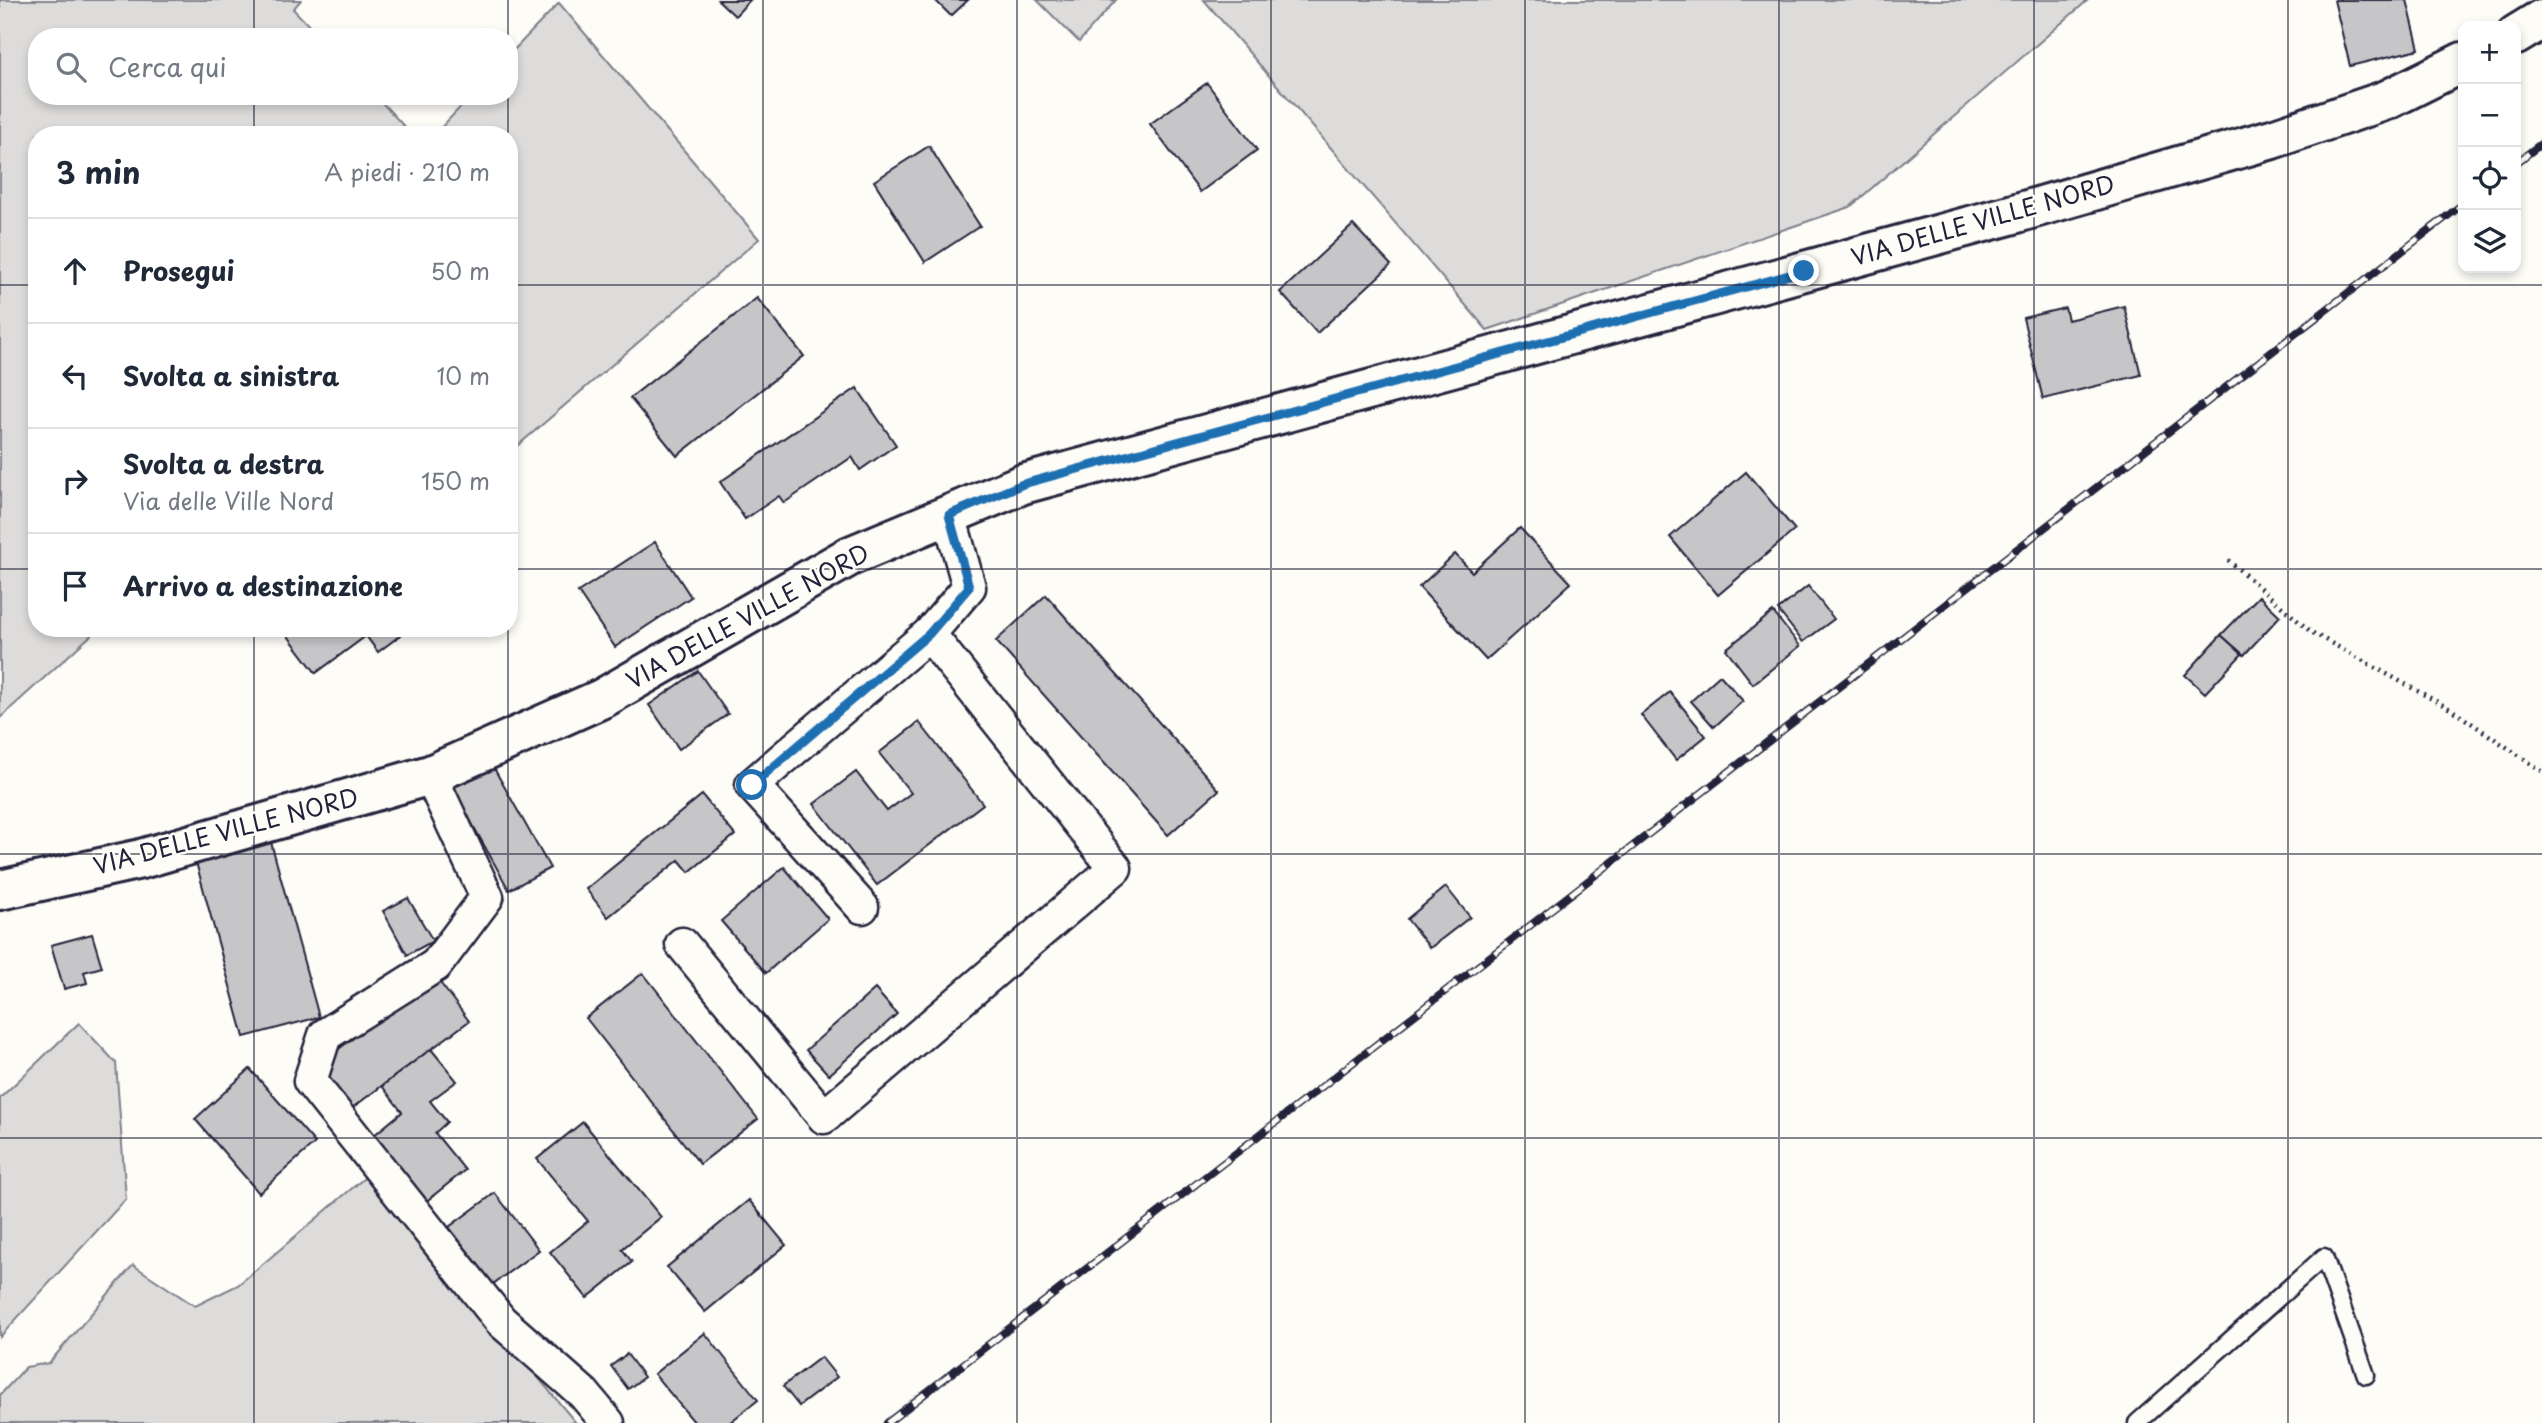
<!DOCTYPE html>
<html lang="it">
<head>
<meta charset="utf-8">
<style>
	body { margin:0; font-family:"Playpen Sans",sans-serif; background:#f6f6f7; color:#1f2937 }
	.controls { position:absolute; right:21px; top:21px; display:grid; overflow:hidden; border-radius:14px; box-shadow:0 4px 10px #0003 }
	.controls button { width:63px; height:63px; display:grid; place-items:center; padding:0; border:0; border-bottom:2px solid #e0e1e3; background:#fff; color:#1f2937; font:35px sans-serif }
	.stop { position:absolute; width:21px; height:21px; margin:-16px; border:5px solid #1f6fb2; border-radius:50%; background:#fff }
	.stop.end { background:#1f6fb2; border-color:#fff; box-shadow:0 2px 7px #0008 }
	.list { margin:0; padding:0; list-style:none }
	h2 { display:flex; justify-content:space-between; align-items:center; height:91px; margin:0; padding:0 28px; font-size:30px }
	h2 small { font-size:23px; font-weight:400; color:#747a83 }
	.list li { display:grid; grid-template-columns:46px 1fr auto; gap:21px; align-items:center; box-sizing:border-box; height:105px; padding:0 28px; border-top:2px solid #e0e1e3 }
	.list b { display:block; font-size:26px; white-space:nowrap }
	.list p { margin:0; font-size:23px; white-space:nowrap; color:#747a83 }
	.list em { font-size:23px; font-style:normal; color:#747a83 }
	.icon { flex:none; width:38px; height:38px; fill:none; stroke:currentColor; stroke-width:2; stroke-linecap:round; stroke-linejoin:round }
	.map { position:relative; flex:none; width:2542px; height:1423px; overflow:hidden }
	.search { position:absolute; background:#fff; box-shadow:0 4px 10px #0003; left:28px; top:28px; width:490px; height:77px; display:flex; align-items:center; gap:18px; box-sizing:border-box; padding:0 24px; border-radius:28px; color:#747a83; font-size:26px }
	.panel { position:absolute; background:#fff; box-shadow:0 4px 10px #0003; left:28px; top:126px; width:490px; height:511px; border-radius:28px }
	.map>svg:first-child { display:block }
	.green { fill:#dddcdb; stroke:#807f8b; stroke-width:2 }
	.building { fill:#c6c6c8; stroke:#22223b; stroke-width:2 }
	.lines { fill:none; stroke-linecap:round; stroke-linejoin:round }
	.lane-casing { stroke:#22223b; stroke-width:21 }
	.street-casing { stroke:#22223b; stroke-width:37 }
	.secondary-casing { stroke:#22223b; stroke-width:44 }
	.path { stroke:#22223b; stroke-width:4.5; stroke-dasharray:2 5; stroke-linecap:butt }
	.lane { stroke:#fdfcf7; stroke-width:16 }
	.street { stroke:#fdfcf7; stroke-width:32 }
	.secondary { stroke:#fdfcf7; stroke-width:38 }
	.rail-casing { stroke:#22223b; stroke-width:8 }
	.rail { stroke:#fdfcf7; stroke-width:5; stroke-dasharray:16; stroke-linecap:butt }
	.route { stroke:#1f6fb2; stroke-width:9 }
	.grid { fill:none; stroke:#22223b; stroke-width:2; stroke-opacity:0.55 }
	.labels { text-anchor:middle; stroke-width:5; stroke-linejoin:round; paint-order:stroke }
	.street-label { font-size:24px; fill:#22223b; stroke:#fdfcf7 }
</style>
</head>
<body>
<div class="map">
<svg width="2542" height="1423" viewBox="0 0 2542 1423">
	<rect width="100%" height="100%" fill="#fdfcf7"/>
	<filter id="ink" filterUnits="userSpaceOnUse"><feTurbulence type="fractalNoise" baseFrequency=".0143" numOctaves="2"/><feDisplacementMap in="SourceGraphic" scale="14" xChannelSelector="R" yChannelSelector="G"/><feConvolveMatrix kernelMatrix="1 2 1 2 8 2 1 2 1" color-interpolation-filters="sRGB"/></filter>
	<g filter="url(#ink)">
		<g class="green">
			<polygon points="0,0 301,0 293,9 320,37 37,37 37,96 376,96 412,135 37,135 37,628 99,628 0,718"/>
			<polygon points="1037,0 1116,0 1079,42"/>
			<polygon points="1204,0 2088,0 1850,207 1487,330"/>
			<polygon points="559,3 759,239 509,453 509,135 434,135 471,96 509,96 509,55"/>
			<polygon points="79,1023 116,1063 126,1199 0,1337 0,1098"/>
			<polygon points="369,1174 576,1423 0,1423 0,1395 26,1367 49,1363 133,1265 195,1306 238,1285"/>
		</g>
		<g class="building">
			<polygon points="718,0 750,0 735,16"/>
			<polygon points="935,0 968,0 951,16"/>
			<polygon points="2334,0 2407,0 2419,49 2350,66"/>
			<polygon points="1207,83 1257,150 1200,192 1150,124"/>
			<polygon points="929,146 980,226 925,262 874,181"/>
			<polygon points="1353,225 1391,265 1317,333 1280,292"/>
			<polygon points="757,298 804,356 677,456 630,398"/>
			<polygon points="2124,306 2141,375 2043,399 2023,318 2065,308 2068,320"/>
			<polygon points="857,388 896,445 860,470 852,457 784,503 779,496 745,519 720,482"/>
			<polygon points="1746,472 1795,530 1718,595 1670,537"/>
			<polygon points="1520,528 1571,583 1486,660 1419,587 1455,554 1472,572"/>
			<polygon points="655,542 691,597 615,647 578,592"/>
			<polygon points="1808,586 1834,619 1803,642 1778,610"/>
			<polygon points="1046,595 1219,790 1168,835 996,641"/>
			<polygon points="2259,596 2280,616 2244,655 2221,635"/>
			<polygon points="1773,612 1800,646 1753,684 1726,649"/>
			<polygon points="282,628 410,628 378,652 366,636 316,673"/>
			<polygon points="2221,635 2242,654 2205,693 2185,675"/>
			<polygon points="698,671 728,714 679,749 649,705"/>
			<polygon points="1720,675 1743,701 1714,727 1691,701"/>
			<polygon points="1670,692 1706,736 1676,760 1641,715"/>
			<polygon points="919,722 983,804 877,885 814,804 856,772 887,811 911,793 879,753"/>
			<polygon points="491,763 550,868 509,890 451,786"/>
			<polygon points="702,795 735,835 689,872 679,860 608,917 586,889"/>
			<polygon points="269,835 319,1017 244,1037 194,855"/>
			<polygon points="784,867 828,919 766,973 721,921"/>
			<polygon points="1446,887 1470,917 1430,948 1407,919"/>
			<polygon points="408,898 433,941 407,955 383,911"/>
			<polygon points="92,934 102,967 84,972 87,983 64,989 51,945"/>
			<polygon points="643,973 758,1119 700,1164 586,1018"/>
			<polygon points="435,976 469,1021 352,1108 319,1064"/>
			<polygon points="875,989 897,1014 829,1075 806,1050"/>
			<polygon points="431,1049 457,1081 430,1101 447,1122 435,1133 465,1170 419,1207 367,1141 402,1112 382,1086"/>
			<polygon points="250,1069 315,1143 259,1193 195,1119"/>
			<polygon points="583,1122 661,1217 622,1249 632,1262 587,1298 550,1252 588,1221 537,1159"/>
			<polygon points="495,1193 539,1250 493,1284 449,1227"/>
			<polygon points="749,1200 786,1245 705,1312 667,1267"/>
			<polygon points="705,1333 758,1400 729,1423 695,1423 654,1374"/>
			<polygon points="627,1354 644,1377 628,1389 611,1366"/>
			<polygon points="821,1357 837,1377 799,1406 783,1386"/>
		</g>
		<g class="lines">
			<defs>
				<polyline id="lane" points="2137,1423 2324,1257 2366,1375"/>
				<g id="street">
					<polyline points="430,775 487,897 436,965 325,1035 310,1081 501,1321 584,1394 608,1423"/>
					<polyline points="862,907 752,785 929,634"/>
					<polyline points="682,944 824,1117 1115,868 929,634 969,587 949,515"/>
				</g>
				<g id="secondary">
					<polyline points="2516,35 2542,19"/>
					<polyline points="0,890 141,859 430,775 603,698 850,556 1023,484 2010,215 2272,139 2387,100 2463,62"/>
				</g>
			</defs>
			<use href="#lane" class="lane-casing"/>
			<use href="#street" class="street-casing"/>
			<use href="#secondary" class="secondary-casing"/>
			<polyline class="path" points="2228,560 2311,632 2452,710 2542,771"/>
			<use href="#lane" class="lane"/>
			<use href="#street" class="street"/>
			<use href="#secondary" class="secondary"/>
			<defs>
				<g id="rail">
					<polyline points="2516,163 2542,143"/>
					<polyline points="887,1423 2463,204"/>
				</g>
			</defs>
			<use href="#rail" class="rail-casing"/>
			<use href="#rail" class="rail"/>
		</g>
	</g>
	<g class="lines" filter="url(#ink)">
		<polyline class="route" points="752,785 929,634 969,587 949,515 1023,484 1804,271"/>
	</g>
	<path class="grid" d="M 254,0 L 254,37M 508,0 L 508,37M 763,0 L 763,1423M 1017,0 L 1017,1423M 1271,0 L 1271,1423M 1525,0 L 1525,1423M 1779,0 L 1779,1423M 2034,0 L 2034,1423M 2288,0 L 2288,1423M 254,96 L 254,135M 508,96 L 508,135M 0,285 L 37,285M 509,285 L 2542,285M 0,569 L 37,569M 509,569 L 2542,569M 254,628 L 254,1423M 508,628 L 508,1423M 0,854 L 2542,854M 0,1138 L 2542,1138"/>
	<g class="labels">
		<g class="street-label">
			<text transform="translate(1983 221) rotate(-16)" y="8">VIA DELLE VILLE NORD</text>
			<text transform="translate(748 617) rotate(-29)" y="8">VIA DELLE VILLE NORD</text>
			<text transform="translate(226 832) rotate(-15)" y="8">VIA DELLE VILLE NORD</text>
		</g>
	</g>
</svg>
<div class="controls">
<button>+</button>
<button>−</button>
<button><svg class="icon" aria-label="locate" viewBox="0 0 24 24"><circle cx="12" cy="12" r="6"/><path d="M12 2v4M12 18v4M2 12h4M18 12h4"/></svg></button>
<button><svg class="icon" aria-label="layers" viewBox="0 0 24 24"><path d="M12 4l9 5-9 5-9-5zM3 14l9 5 9-5"/></svg></button>
</div>
<div class="stop" style="left:752px;top:785px"></div>
<div class="stop end" style="left:1804px;top:271px"></div>
<div class="search"><svg class="icon" aria-label="search" viewBox="0 0 24 24"><circle cx="10" cy="10" r="6"/><path d="M15 15l6 6"/></svg>Cerca qui</div>
<section class="panel">
<h2>3 min<small>A piedi · 210 m</small></h2>
<ul class="list">
<li><svg class="icon" aria-label="ahead" viewBox="0 0 24 24"><path d="M12 20V5M6 11l6-6 6 6"/></svg><div><b>Prosegui</b></div><em>50 m</em></li>
<li><svg class="icon" aria-label="left" viewBox="0 0 24 24"><path d="M17 20v-9H6M10 6l-5 5 5 5"/></svg><div><b>Svolta a sinistra</b></div><em>10 m</em></li>
<li><svg class="icon" aria-label="right" viewBox="0 0 24 24"><path d="M7 20v-9h11M14 6l5 5-5 5"/></svg><div><b>Svolta a destra</b><p>Via delle Ville Nord</p></div><em>150 m</em></li>
<li><svg class="icon" aria-label="arrive" viewBox="0 0 24 24"><path d="M6 21V4h12l-3 4 3 4H6"/></svg><div><b>Arrivo a destinazione</b></div></li>
</ul>
</section>
</div>
</body>
</html>
